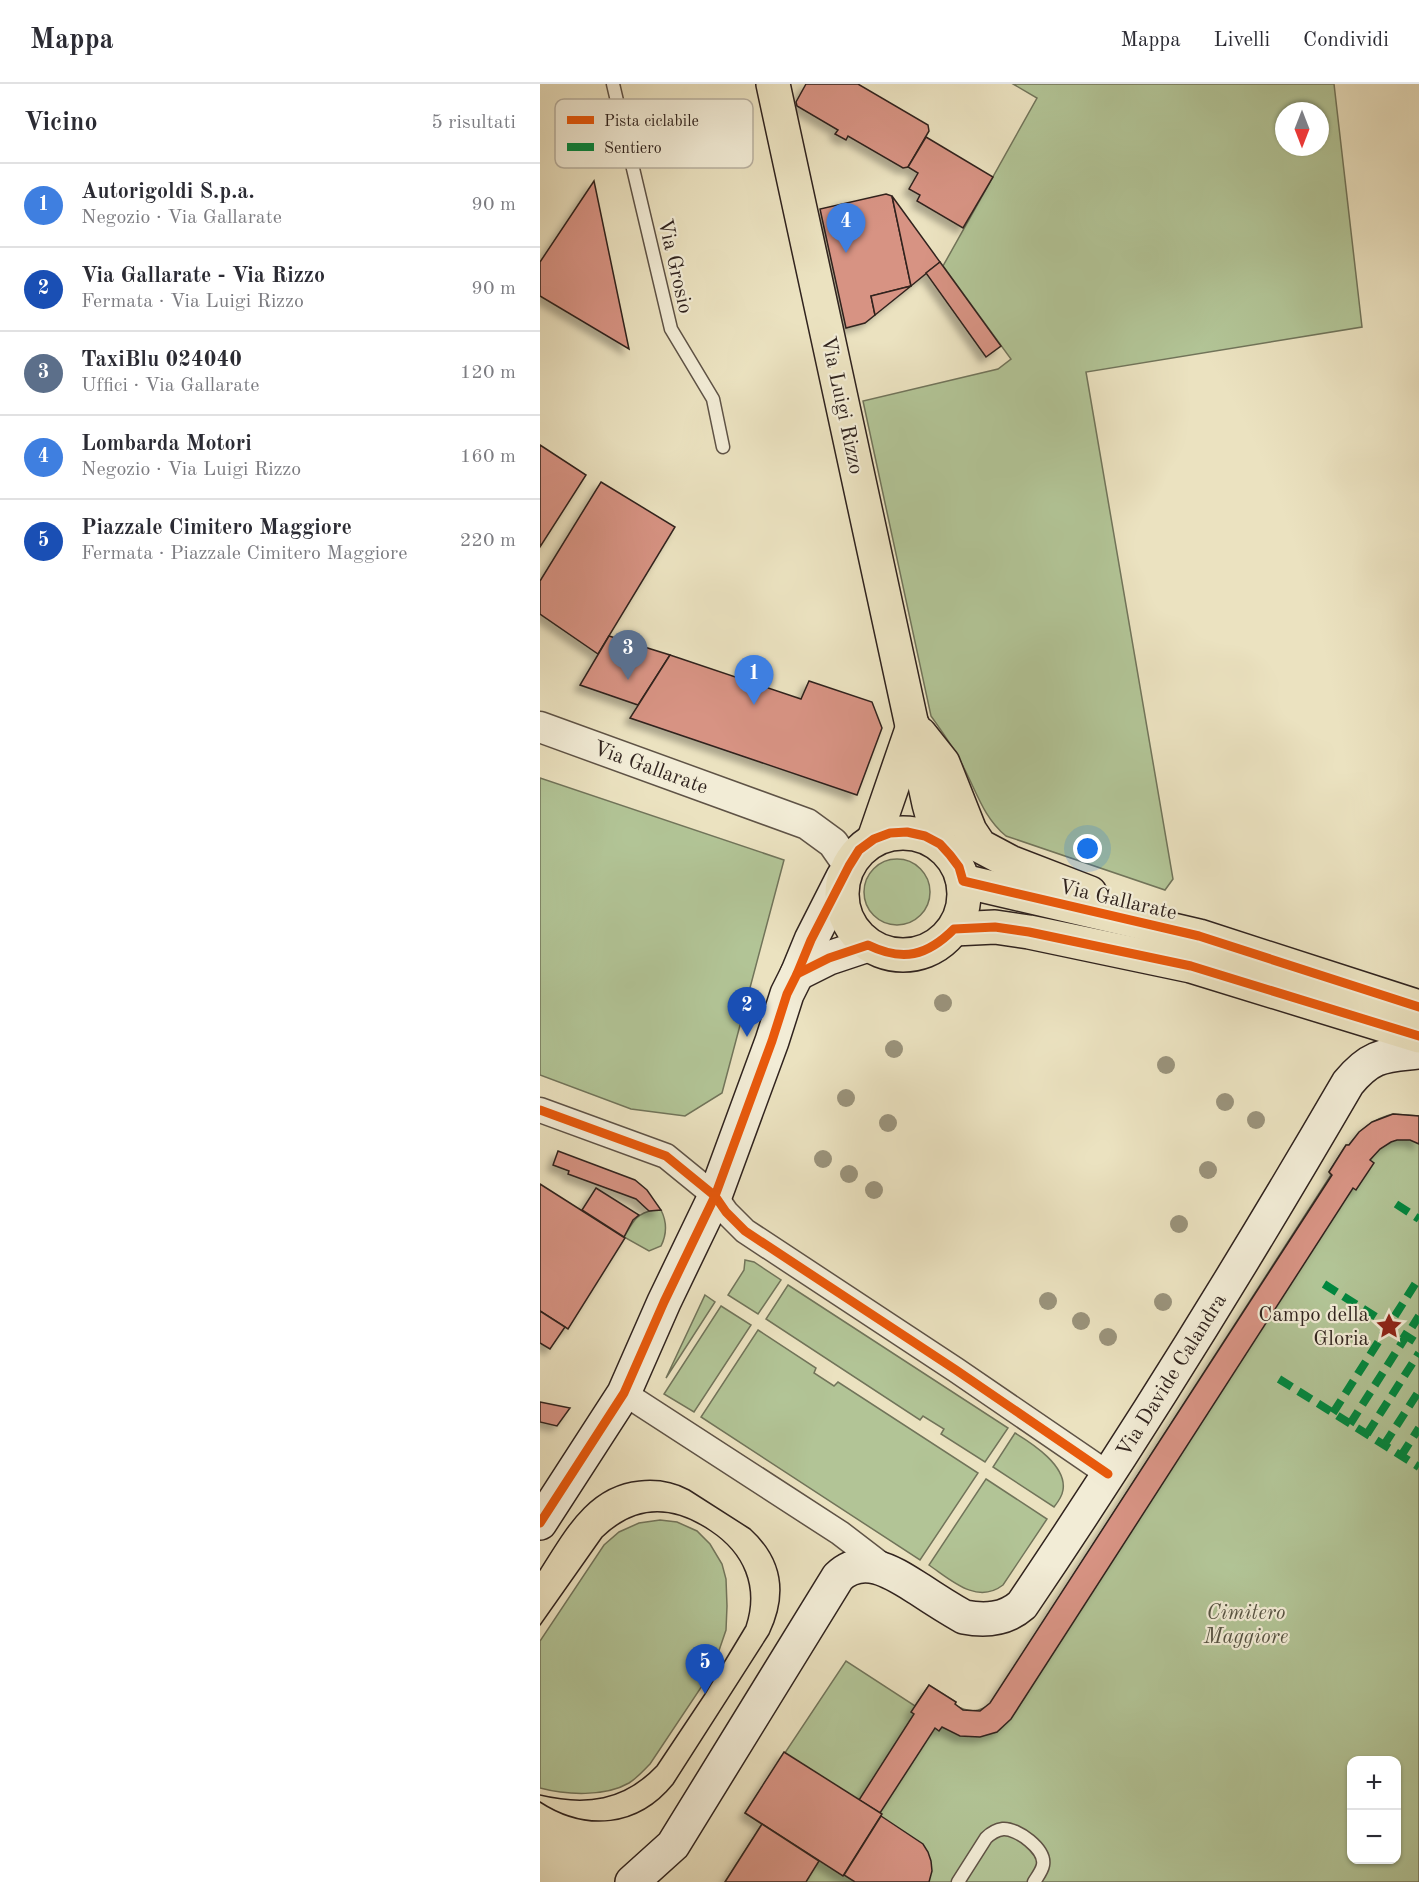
<!DOCTYPE html>
<html lang="it">
<head>
<meta charset="utf-8">
<style>
	body { margin:0; font-family:"Old Standard TT",serif; background:#f2f2f3; color:#2b2b33 }
	.controls { position:absolute; right:18px; bottom:18px; display:grid; overflow:hidden; border-radius:12px; box-shadow:0 2px 4px #0004 }
	.controls button { width:54px; height:54px; display:grid; place-items:center; padding:0; border:0; border-bottom:2px solid #e1e1e2; background:#fff; color:#2b2b33; font:30px sans-serif }
	.compass { position:absolute; left:735px; top:18px; width:54px; height:54px; border-radius:50%; background:#fff; box-shadow:0 2px 4px #0004; rotate:180deg }
	.you { position:absolute; left:548px; top:765px; width:21px; height:21px; margin:-15px; border:4px solid #fff; border-radius:50%; background:#1a73e8; box-shadow:0 0 0 9px #1a73e833 }
	.badge { display:grid; place-items:center; width:39px; height:39px; border-radius:50%; background:#db2777; color:#fff; font-size:20px; font-weight:700 }
	.pin { position:absolute; translate:-50% -50px; filter:drop-shadow(0 2px 3px #0008) }
	.pin::after { content:''; position:absolute; top:32px; width:21px; height:18px; background:inherit; clip-path:polygon(0 0,100% 0,50% 100%) }
	.list { margin:0; padding:0; list-style:none }
	h2 { display:flex; justify-content:space-between; align-items:center; height:78px; margin:0; padding:0 24px; font-size:26px }
	h2 small { font-size:20px; font-weight:400; color:#7c7c81 }
	.list li { display:grid; grid-template-columns:39px 1fr auto; gap:18px; align-items:center; box-sizing:border-box; height:84px; padding:0 24px; border-top:2px solid #e1e1e2 }
	.list b { display:block; font-size:22px; white-space:nowrap }
	.list p { margin:0; font-size:20px; white-space:nowrap; color:#7c7c81 }
	.list em { font-size:20px; font-style:normal; color:#7c7c81 }
	.map { position:relative; flex:none; width:879px; height:1798px; overflow:hidden }
	header { display:flex; align-items:center; gap:36px; box-sizing:border-box; height:84px; padding:0 30px; background:#fff; border-bottom:2px solid #e1e1e2 }
	header strong { font-size:28px }
	nav { display:flex; gap:33px; margin-inline-start:auto; font-size:21px }
	main { display:flex }
	aside { flex:1; background:#fff }
	.map>svg:first-child { display:block }
	.green { fill:#b2c496; stroke:#71745a; stroke-width:1.5; fill-rule:evenodd }
	.building { fill:#d79383; stroke:#30231e; stroke-width:1.5; filter:url(#shadow) }
	.lines { fill:none; stroke-linecap:round; stroke-linejoin:round }
	.service-casing { stroke:#5f5346; stroke-width:15 }
	.minor-casing { stroke:#5f5346; stroke-width:27 }
	.tertiary-casing { stroke:#5f5346; stroke-width:33 }
	.secondary-casing { stroke:#30231e; stroke-width:36 }
	.primary-casing { stroke:#30231e; stroke-width:36 }
	.service { stroke:#f2ecd6; stroke-width:12 }
	.minor { stroke:#f2ecd6; stroke-width:24 }
	.tertiary { stroke:#f2ecd6; stroke-width:30 }
	.secondary { stroke:#f2ecd6; stroke-width:33 }
	.primary { stroke:#ebe2c0; stroke-width:33 }
	.tram { stroke:#30231e; stroke-width:1.5 }
	.quiet { stroke:#00873e; stroke-width:8; stroke-dasharray:15 8; stroke-linecap:butt }
	.cycleway-casing { stroke:#f2ecd6; stroke-width:13 }
	.cycleway { stroke:#e8590c; stroke-width:9 }
	.tree { fill:#9a937b }
	.labels { text-anchor:middle; stroke-width:4.5; stroke-linejoin:round; paint-order:stroke }
	.street-label { font-size:21px; fill:#30231e; stroke:#f2ecd6 }
	.poi-label { font-size:21px; fill:#30231e; stroke:#f2ecd6; text-anchor:end }
	.park-label { font-size:21px; font-style:italic; fill:#575342; stroke:#f2ecd6 }
	.key { fill:#f2ecd6; stroke:#b8b09f; stroke-width:1.5 }
	.key-label { font-size:16px; fill:#30231e }
</style>
</head>
<body>
<header>
<strong>Mappa</strong>
<nav><a>Mappa</a><a>Livelli</a><a>Condividi</a></nav>
</header>
<main>
<aside>
<h2>Vicino<small>5 risultati</small></h2>
<ul class="list">
<li><span class="badge" style="background:#3f7fe0">1</span><div><b>Autorigoldi S.p.a.</b><p>Negozio · Via Gallarate</p></div><em>90 m</em></li>
<li><span class="badge" style="background:#1a4fb4">2</span><div><b>Via Gallarate - Via Rizzo</b><p>Fermata · Via Luigi Rizzo</p></div><em>90 m</em></li>
<li><span class="badge" style="background:#5c6f8a">3</span><div><b>TaxiBlu 024040</b><p>Uffici · Via Gallarate</p></div><em>120 m</em></li>
<li><span class="badge" style="background:#3f7fe0">4</span><div><b>Lombarda Motori</b><p>Negozio · Via Luigi Rizzo</p></div><em>160 m</em></li>
<li><span class="badge" style="background:#1a4fb4">5</span><div><b>Piazzale Cimitero Maggiore</b><p>Fermata · Piazzale Cimitero Maggiore</p></div><em>220 m</em></li>
</ul>
</aside>
<div class="map">
<svg width="879" height="1798" viewBox="0 0 879 1798">
	<defs>
		<filter id="shadow"><feDropShadow dx="-5.5" dy="5.5" stdDeviation="3" flood-color="#0004"/></filter>
	</defs>
	<rect width="100%" height="100%" fill="#ebe2c0"/>
	<filter id="stains"><feTurbulence type="fractalNoise" baseFrequency=".00333" numOctaves="4"/><feColorMatrix values="0 0 0 0 .2 0 0 0 0 .09 0 0 0 0 .02 0 0 0 .5 -.17"/></filter>
	<radialGradient id="worn" r=".72"><stop offset=".6" stop-color="#630" stop-opacity="0"/><stop offset="1" stop-color="#630" stop-opacity=".3"/></radialGradient>
	<g class="green">
		<path d="M 473,0 L 794,0 L 822,243 L 546,288 L 633,795 L 625,806 L 466,752 C 444,734 437,709 424,684 C 415,665 403,649 391,632 L 323,317 L 458,285 L 471,275 L 403,182 L 497,14 ZM 744,27 L 780,27 L 780,63 L 744,63 Z"/>
		<polygon points="0,694 244,776 182,1009 145,1032 91,1025 0,991"/>
		<circle cx="357" cy="808" r="33"/>
		<path d="M 853,1030 L 879,1032 L 879,1798 L 185,1798 L 222,1740 L 205,1729 L 306,1577 L 375,1622 L 389,1601 L 416,1618 L 415,1621 C 428,1629 439,1629 451,1619 L 791,1091 L 789,1088 L 806,1061 L 809,1061 C 821,1045 833,1035 853,1030 ZM 812,1676 L 856,1676 L 856,1776 L 812,1776 Z"/>
		<path d="M 114,1126 L 121,1126 C 127,1138 127,1150 121,1162 L 109,1167 L 84,1153 C 92,1139 96,1129 114,1126 Z"/>
		<polygon points="205,1176 214,1178 241,1196 218,1230 188,1211 204,1186"/>
		<polygon points="248,1201 468,1344 445,1378 401,1350 404,1345 383,1332 380,1336 226,1235"/>
		<polygon points="165,1211 175,1218 126,1294"/>
		<polygon points="181,1222 211,1241 154,1328 124,1310"/>
		<polygon points="218,1246 276,1284 274,1289 294,1302 298,1298 438,1389 380,1476 161,1333"/>
		<path d="M 475,1349 C 493,1360 527,1382 523,1406 C 522,1413 518,1418 514,1423 L 453,1383 Z"/>
		<path d="M 446,1395 L 507,1435 L 463,1501 C 437,1521 411,1496 389,1481 Z"/>
		<path d="M 120,1436 L 137,1438 L 157,1447 L 170,1460 L 182,1480 L 186,1495 L 187,1522 L 186,1546 L 172,1587 L 110,1680 C 103,1687 97,1694 89,1699 C 65,1713 26,1711 0,1704 L 0,1557 L 64,1461 L 79,1448 L 99,1439 Z"/>
	</g>
	<g class="building">
		<polygon points="266,0 318,0 388,41 389,47 368,83 363,84 308,52 306,56 295,50 298,46 257,22 256,18"/>
		<polygon points="386,53 453,93 423,144 377,117 380,111 369,105 378,89 368,83"/>
		<polygon points="54,97 89,265 0,212 0,178"/>
		<polygon points="346,110 352,112 371,202 331,212 335,231 325,239 306,244 280,125"/>
		<polygon points="352,112 400,178 371,202"/>
		<polygon points="400,178 461,262 446,273 386,189"/>
		<polygon points="371,202 335,231 331,212"/>
		<polygon points="0,361 46,391 0,463"/>
		<polygon points="61,398 135,443 58,570 0,530 0,497"/>
		<polygon points="69,552 130,571 98,621 40,601"/>
		<polygon points="130,571 261,615 269,597 332,618 342,644 317,711 90,634"/>
		<polygon points="853,1030 879,1032 879,1060 870,1056 857,1056 851,1058 840,1065 830,1076 834,1079 816,1106 813,1104 471,1635 457,1648 440,1653 420,1652 402,1643 399,1647 395,1644 340,1729 319,1716 374,1630 371,1628 389,1601 416,1618 415,1620 423,1626 440,1627 450,1619 792,1091 789,1088 806,1061 809,1061 819,1048 832,1038"/>
		<polygon points="18,1067 95,1096 107,1106 121,1126 109,1127 96,1115 28,1090 29,1087 13,1081"/>
		<polygon points="0,1100 85,1154 28,1245 0,1227"/>
		<polygon points="56,1104 99,1131 93,1136 84,1153 42,1126"/>
		<polygon points="0,1227 25,1243 10,1265 0,1259"/>
		<polygon points="0,1318 30,1324 17,1342 0,1338"/>
		<polygon points="244,1668 342,1730 303,1792 205,1729"/>
		<polygon points="341,1732 383,1760 388,1768 391,1777 392,1787 389,1798 315,1798 304,1791"/>
		<polygon points="222,1740 279,1777 266,1798 185,1798"/>
	</g>
	<g class="lines">
		<defs>
			<g id="service">
				<polyline points="73,0 131,245 173,315 183,363"/>
				<path d="M 418,1798 L 446,1754 C 451,1749 456,1746 463,1745 C 477,1744 506,1765 503,1781 C 502,1787 497,1793 494,1798"/>
			</g>
			<g id="minor">
				<polyline points="0,1026 126,1072 175,1112 186,1128 205,1147 416,1286 568,1390"/>
				<polyline points="84,1309 300,1449 347,1485"/>
			</g>
			<polyline id="tertiary" points="0,643 267,740 293,759 309,782"/>
			<g id="secondary">
				<polyline points="257,890 289,874 328,861"/>
				<polyline points="0,1439 84,1309 124,1218 175,1112 232,957 247,910 257,890 271,856 303,793"/>
				<path d="M 92,1798 L 133,1761 L 298,1493 C 324,1468 355,1490 379,1505 C 394,1515 408,1524 424,1533 C 445,1537 465,1536 482,1521 C 597,1351 705,1176 808,999 C 832,970 844,972 879,968"/>
			</g>
			<g id="primary">
				<polyline points="233,0 389,720 400,760"/>
				<polyline points="380,650 403,679 430,747 440,762 470,778 550,809"/>
				<circle cx="363" cy="810" r="61"/>
				<polyline points="334,755 373,642"/>
				<polyline points="423,797 659,852 879,923"/>
				<polyline points="414,845 455,843 489,848 651,882 879,952"/>
			</g>
		</defs>
		<use href="#service" class="service-casing"/>
		<use href="#minor" class="minor-casing"/>
		<use href="#tertiary" class="tertiary-casing"/>
		<use href="#secondary" class="secondary-casing"/>
		<use href="#primary" class="primary-casing"/>
		<use href="#service" class="service"/>
		<use href="#minor" class="minor"/>
		<use href="#tertiary" class="tertiary"/>
		<use href="#secondary" class="secondary"/>
		<use href="#primary" class="primary"/>
		<g class="tram">
			<path d="M 0,1486 C 25,1447 48,1402 99,1397 C 116,1395 134,1398 149,1406 L 210,1445 C 243,1475 248,1510 229,1550 L 133,1700 C 98,1743 46,1748 0,1718"/>
			<path d="M 0,1541 L 62,1453 C 96,1420 133,1421 171,1447 C 204,1469 219,1503 206,1542 L 165,1610 L 117,1682 C 84,1717 46,1722 0,1711"/>
		</g>
		<g class="quiet">
			<polyline points="856,1120 879,1135"/>
			<polyline points="784,1200 879,1260"/>
			<polyline points="739,1295 879,1383"/>
			<polyline points="793,1329 879,1194"/>
			<polyline points="810,1340 879,1232"/>
			<polyline points="827,1350 879,1269"/>
			<polyline points="844,1361 879,1307"/>
			<polyline points="861,1372 879,1344"/>
		</g>
		<defs>
			<g id="cycleway">
				<path d="M 257,890 L 289,874 L 328,861 C 363,878 387,872 414,845 L 455,843 L 489,848 L 651,882 L 879,952"/>
				<polyline points="0,1026 126,1072 175,1112 186,1128 205,1147 416,1286 568,1390"/>
				<polyline points="0,1439 84,1309 124,1218 175,1112 232,957 247,910 257,890 271,856 309,782 319,766 334,755 350,749 367,748 385,752 400,760 410,771 419,783 423,797 659,852 879,923"/>
			</g>
		</defs>
		<use href="#cycleway" class="cycleway-casing"/>
		<use href="#cycleway" class="cycleway"/>
	</g>
	<g class="tree">
		<circle cx="403" cy="919" r="9"/>
		<circle cx="354" cy="965" r="9"/>
		<circle cx="626" cy="981" r="9"/>
		<circle cx="306" cy="1014" r="9"/>
		<circle cx="685" cy="1018" r="9"/>
		<circle cx="716" cy="1036" r="9"/>
		<circle cx="348" cy="1039" r="9"/>
		<circle cx="283" cy="1075" r="9"/>
		<circle cx="668" cy="1086" r="9"/>
		<circle cx="309" cy="1090" r="9"/>
		<circle cx="334" cy="1106" r="9"/>
		<circle cx="639" cy="1140" r="9"/>
		<circle cx="508" cy="1217" r="9"/>
		<circle cx="623" cy="1218" r="9"/>
		<circle cx="541" cy="1237" r="9"/>
		<circle cx="568" cy="1253" r="9"/>
	</g>
	<defs>
		<symbol id="sight-bare" viewBox="-9 -9 18 18"><path d="M0-6L1.8-2.2L6-1.7L2.9 1.2L3.7 5.4L0 3.3L-3.7 5.4L-2.9 1.2L-6-1.7L-1.8-2.2Z" fill="#8f2418" stroke="#f2ecd6" stroke-width="2.5" paint-order="stroke"/></symbol>
	</defs>
	<g fill-rule="evenodd">
		<use href="#sight-bare" x="830" y="1223" width="38" height="38"/>
	</g>
	<g class="labels">
		<g class="street-label">
			<text transform="translate(136 182) rotate(77)" y="7">Via Grosio</text>
			<text transform="translate(303 321) rotate(78)" y="7">Via Luigi Rizzo</text>
			<text transform="translate(111 683) rotate(20)" y="7">Via Gallarate</text>
			<text transform="translate(578 815) rotate(13)" y="7">Via Gallarate</text>
			<text transform="translate(631 1291) rotate(-58)" y="7">Via Davide Calandra</text>
		</g>
		<g class="poi-label">
			<text x="829" y="1237">Campo della<tspan x="829" dy="24">Gloria</tspan></text>
		</g>
		<g class="park-label">
			<text x="706" y="1535">Cimitero<tspan x="706" dy="24">Maggiore</tspan></text>
		</g>
	</g>
	<rect x="15" y="15" width="198" height="69" rx="9" class="key"/>
	<rect x="27" y="32" width="27" height="8" fill="#e8590c"/>
	<rect x="27" y="59" width="27" height="8" fill="#00873e"/>
	<g class="key-label">
		<text x="64" y="42">Pista ciclabile</text>
		<text x="64" y="69">Sentiero</text>
	</g>
	<rect width="100%" height="100%" filter="url(#stains)"/>
	<rect width="100%" height="100%" fill="url(#worn)"/>
</svg>
<div class="controls">
<button>+</button>
<button>−</button>
</div>
<svg class="compass" viewBox="-18 -18 36 36"><path d="M0-13l5 13h-10z" fill="#e53935"/><path d="M0 13l5-13h-10z" fill="#7c7c81"/></svg>
<div class="you"></div>
<div class="pin badge" style="left:214px;top:621px;background:#3f7fe0">1</div>
<div class="pin badge" style="left:207px;top:953px;background:#1a4fb4">2</div>
<div class="pin badge" style="left:88px;top:596px;background:#5c6f8a">3</div>
<div class="pin badge" style="left:306px;top:169px;background:#3f7fe0">4</div>
<div class="pin badge" style="left:165px;top:1610px;background:#1a4fb4">5</div>
</div>
</main>
</body>
</html>
